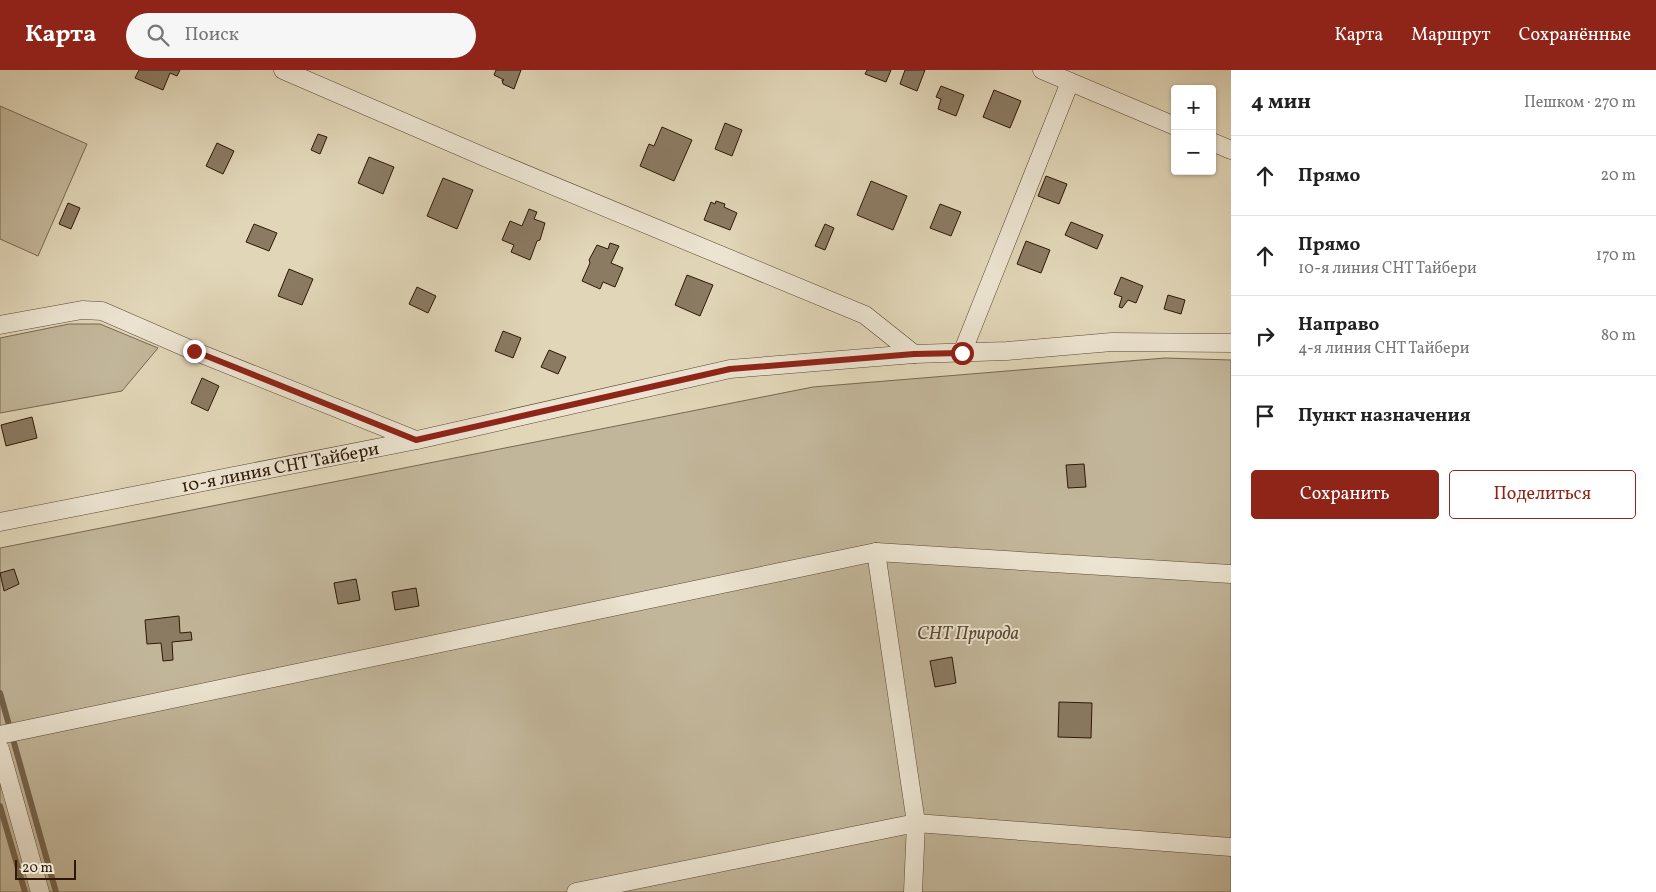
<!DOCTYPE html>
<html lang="ru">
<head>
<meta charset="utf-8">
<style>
	body { margin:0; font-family:Vollkorn,serif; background:#f6f6f6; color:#222 }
	.controls { position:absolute; right:15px; top:15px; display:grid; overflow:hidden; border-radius:5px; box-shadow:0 1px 4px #0004 }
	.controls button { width:45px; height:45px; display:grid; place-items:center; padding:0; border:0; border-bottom:1px solid #e0e0e0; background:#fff; color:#222; font:25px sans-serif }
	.scale { position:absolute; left:15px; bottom:12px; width:61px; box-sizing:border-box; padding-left:5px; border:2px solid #2d1806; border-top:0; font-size:14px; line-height:18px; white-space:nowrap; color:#2d1806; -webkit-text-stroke:4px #ece4d1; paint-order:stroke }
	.stop { position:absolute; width:15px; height:15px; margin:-11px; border:4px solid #8f2418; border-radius:50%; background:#fff }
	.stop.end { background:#8f2418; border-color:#fff; box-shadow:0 1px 5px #0008 }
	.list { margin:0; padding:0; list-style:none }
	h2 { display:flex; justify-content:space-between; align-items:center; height:65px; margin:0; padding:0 20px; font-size:21px }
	h2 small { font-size:16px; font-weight:400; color:#767676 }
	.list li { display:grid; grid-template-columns:32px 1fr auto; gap:15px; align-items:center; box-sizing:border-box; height:80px; padding:0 20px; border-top:1px solid #e0e0e0 }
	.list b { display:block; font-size:19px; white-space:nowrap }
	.list p { margin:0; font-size:16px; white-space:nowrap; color:#767676 }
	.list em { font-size:16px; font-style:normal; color:#767676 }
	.actions { display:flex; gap:10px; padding:15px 20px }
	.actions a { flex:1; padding:11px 0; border:1px solid #8f2418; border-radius:5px; text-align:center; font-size:18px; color:#8f2418 }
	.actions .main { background:#8f2418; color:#fff }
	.icon { flex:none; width:28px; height:28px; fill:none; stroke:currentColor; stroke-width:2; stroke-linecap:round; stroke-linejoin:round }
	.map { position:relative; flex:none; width:1231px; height:822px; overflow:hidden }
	header { display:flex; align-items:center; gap:30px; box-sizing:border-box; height:70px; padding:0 25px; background:#8f2418; color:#fff }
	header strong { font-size:24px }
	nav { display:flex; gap:28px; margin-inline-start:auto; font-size:18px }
	.search { width:350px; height:45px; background:#f6f6f6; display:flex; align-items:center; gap:12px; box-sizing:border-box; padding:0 18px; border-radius:28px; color:#767676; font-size:19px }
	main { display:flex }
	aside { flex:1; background:#fff }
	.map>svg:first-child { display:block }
	.green { fill:#c2b69a; stroke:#786750 }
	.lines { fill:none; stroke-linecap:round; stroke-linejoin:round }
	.stream { stroke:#74634c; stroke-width:6 }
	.building { fill:#8b7b63; stroke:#2d1806 }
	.street-casing { stroke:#5a4832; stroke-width:19 }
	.street { stroke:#ece4d1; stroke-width:18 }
	.route { stroke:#8f2418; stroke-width:6 }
	.labels { text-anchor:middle; stroke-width:4; stroke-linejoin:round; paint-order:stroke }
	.street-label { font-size:18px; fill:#2d1806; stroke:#ece4d1 }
	.park-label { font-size:18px; font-style:italic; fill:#5a4732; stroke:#ece4d1 }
</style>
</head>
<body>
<header>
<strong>Карта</strong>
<div class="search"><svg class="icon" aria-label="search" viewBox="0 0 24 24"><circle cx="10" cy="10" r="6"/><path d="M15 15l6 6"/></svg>Поиск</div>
<nav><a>Карта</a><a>Маршрут</a><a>Сохранённые</a></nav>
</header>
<main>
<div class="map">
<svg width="1231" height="822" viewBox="0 0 1231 822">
	<rect width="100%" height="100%" fill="#e1d6b8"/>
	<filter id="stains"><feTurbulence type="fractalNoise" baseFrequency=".004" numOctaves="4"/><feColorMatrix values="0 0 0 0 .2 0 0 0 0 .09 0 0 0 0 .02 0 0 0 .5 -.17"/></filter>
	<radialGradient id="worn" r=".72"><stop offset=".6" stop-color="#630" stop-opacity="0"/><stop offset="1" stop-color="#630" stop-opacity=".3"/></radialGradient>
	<g class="green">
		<polygon points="0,36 87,74 38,186 0,169"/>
		<polygon points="69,254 100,254 158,278 122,321 0,343 0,268"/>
		<polygon points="1165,288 1231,290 1231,822 0,822 0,478 813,317"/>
	</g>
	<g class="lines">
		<g class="stream">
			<polyline points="0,623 56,822"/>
			<polyline points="0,736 25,822"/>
		</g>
	</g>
	<g class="building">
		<polygon points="139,0 180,0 177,6 170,3 163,20 135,8"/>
		<polygon points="496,0 521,0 514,19 503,14 502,10 504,10 494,5"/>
		<polygon points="867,0 891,0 886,12 865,4"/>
		<polygon points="905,0 925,0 917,21 900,14"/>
		<polygon points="941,16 964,25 956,46 938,39 941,29 936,27"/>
		<polygon points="994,20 1021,31 1010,58 983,47"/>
		<polygon points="725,53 742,60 732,86 715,79"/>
		<polygon points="662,57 692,70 674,111 640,96 649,74 654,76"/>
		<polygon points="318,64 327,67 320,84 311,80"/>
		<polygon points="217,73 234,81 223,104 206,96"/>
		<polygon points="369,87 394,97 383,124 358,113"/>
		<polygon points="1046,106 1067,114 1059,134 1038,126"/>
		<polygon points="443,108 473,120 457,159 427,146"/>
		<polygon points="871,111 907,126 893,160 857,145"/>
		<polygon points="716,131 725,134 724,137 737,143 730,160 704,150 711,132 715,134"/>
		<polygon points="68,133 80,138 71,159 59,154"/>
		<polygon points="940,134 961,142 951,166 930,158"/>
		<polygon points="529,139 537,142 534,149 545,153 540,170 537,171 530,190 511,182 514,175 502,170 510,151 522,156"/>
		<polygon points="1071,152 1103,165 1097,179 1065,165"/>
		<polygon points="254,154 277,163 269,181 246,172"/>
		<polygon points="825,154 834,158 825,180 815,176"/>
		<polygon points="1026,171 1050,180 1041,203 1017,194"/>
		<polygon points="610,173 619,176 611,193 623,198 615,217 603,212 600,219 582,211 590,193 589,190 597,175 608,179"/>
		<polygon points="289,199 313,209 302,235 278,226"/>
		<polygon points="687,205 713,215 700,246 675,235"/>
		<polygon points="1121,207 1143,216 1136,233 1128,230 1122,238 1119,237 1122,227 1114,224"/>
		<polygon points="417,217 436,226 428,243 409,234"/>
		<polygon points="1168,225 1185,230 1181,244 1164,239"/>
		<polygon points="503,261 521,268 513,288 495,281"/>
		<polygon points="549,280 566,287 558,304 541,297"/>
		<polygon points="202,308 219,316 208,341 191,333"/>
		<polygon points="32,347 37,368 6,376 1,355"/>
		<polygon points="1084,394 1086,417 1068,418 1066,395"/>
		<polygon points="14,499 19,514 4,521 0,503"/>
		<polygon points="356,509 360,530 338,534 334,513"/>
		<polygon points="416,518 419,536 395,540 392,522"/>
		<polygon points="179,546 180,563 191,562 192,570 172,572 173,590 163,591 161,573 147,574 145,550"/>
		<polygon points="952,587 956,613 935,617 930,591"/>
		<polygon points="1059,632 1092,633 1091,668 1058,667"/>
	</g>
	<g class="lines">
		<defs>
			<g id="street">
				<polyline points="283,0 489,89 865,245 914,284 1007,281 1112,272 1231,273"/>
				<polyline points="1042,0 1175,56"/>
				<polyline points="1212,72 1231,80"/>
				<polyline points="0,255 82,240 102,241 194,281 416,370"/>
				<polyline points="962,283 1070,12"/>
				<polyline points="0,452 417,370 730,299 914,284"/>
				<polyline points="876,482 916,753 913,822"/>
				<polyline points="0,665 876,482 1231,504"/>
				<polyline points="0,679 40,822"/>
				<polyline points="576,822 916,753 1231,777"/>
			</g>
		</defs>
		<use href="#street" class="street-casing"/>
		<use href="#street" class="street"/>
	</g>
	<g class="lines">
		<polyline class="route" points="194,281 416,370 730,299 914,284 962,283"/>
	</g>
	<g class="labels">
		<g class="street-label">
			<text transform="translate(280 397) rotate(-11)" y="6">10-я линия СНТ Тайбери</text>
		</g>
		<g class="park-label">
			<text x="968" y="569">СНТ Природа</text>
		</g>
	</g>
	<rect width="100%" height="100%" filter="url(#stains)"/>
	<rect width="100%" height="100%" fill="url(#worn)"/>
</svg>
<div class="controls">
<button>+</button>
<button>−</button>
</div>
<div class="scale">20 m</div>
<div class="stop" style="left:962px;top:283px"></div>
<div class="stop end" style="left:194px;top:281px"></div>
</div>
<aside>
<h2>4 мин<small>Пешком · 270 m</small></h2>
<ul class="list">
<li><svg class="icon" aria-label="ahead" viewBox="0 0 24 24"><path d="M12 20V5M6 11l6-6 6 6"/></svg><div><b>Прямо</b></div><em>20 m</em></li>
<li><svg class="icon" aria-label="ahead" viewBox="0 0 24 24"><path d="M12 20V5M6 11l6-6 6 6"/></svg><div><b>Прямо</b><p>10-я линия СНТ Тайбери</p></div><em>170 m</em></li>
<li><svg class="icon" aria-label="right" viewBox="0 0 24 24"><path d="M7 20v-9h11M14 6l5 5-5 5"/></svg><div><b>Направо</b><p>4-я линия СНТ Тайбери</p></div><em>80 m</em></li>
<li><svg class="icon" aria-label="arrive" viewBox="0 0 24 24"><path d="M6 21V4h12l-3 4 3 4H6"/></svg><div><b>Пункт назначения</b></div></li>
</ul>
<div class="actions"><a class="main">Сохранить</a><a>Поделиться</a></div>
</aside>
</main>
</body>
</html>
